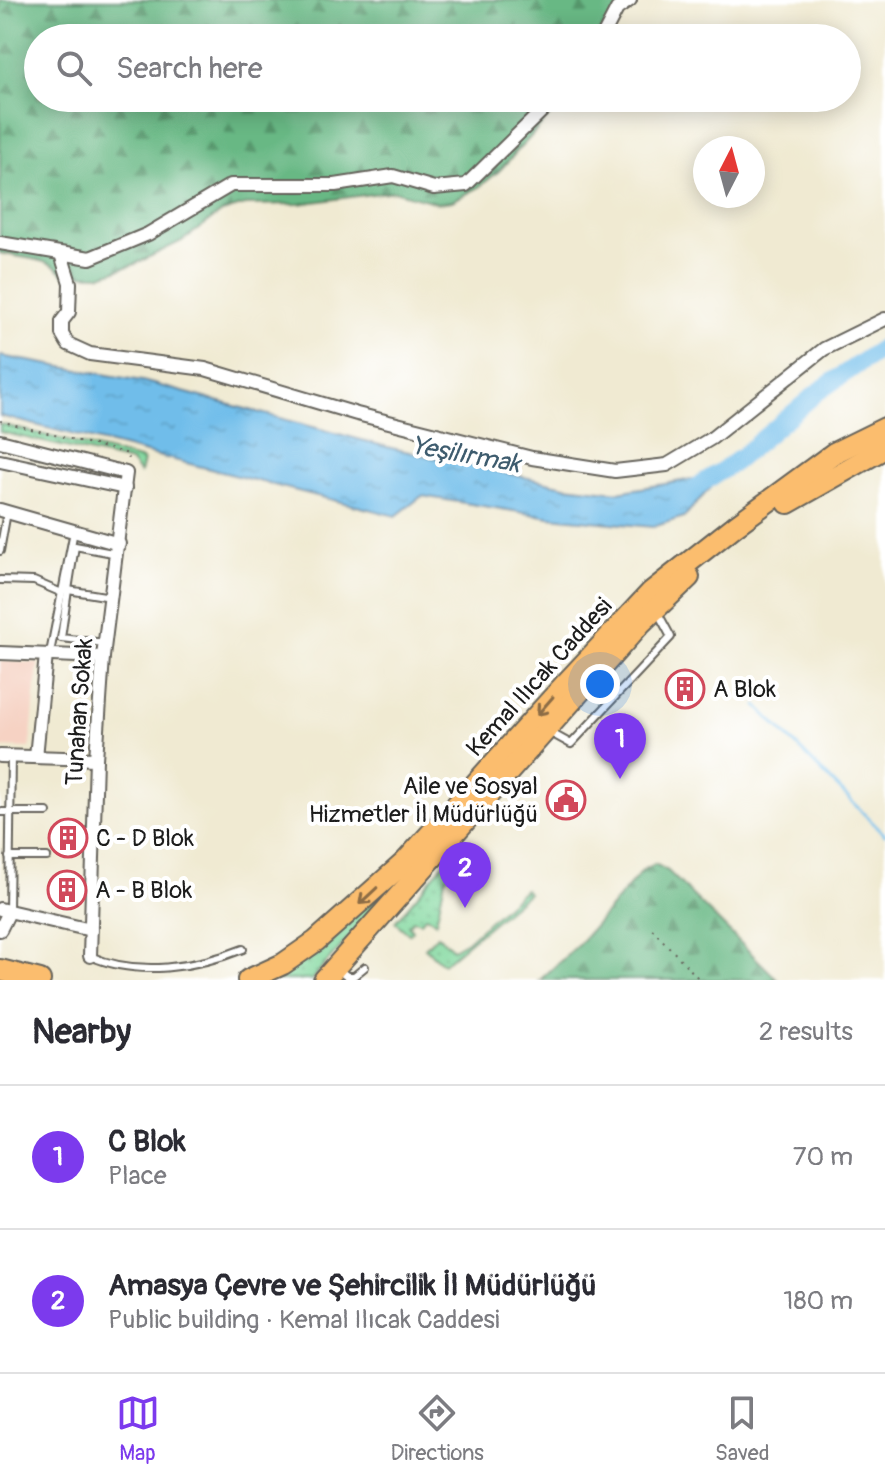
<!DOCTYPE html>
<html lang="en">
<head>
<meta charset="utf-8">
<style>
	body { margin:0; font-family:Pangolin,sans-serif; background:#f7f7f7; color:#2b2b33 }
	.compass { position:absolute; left:693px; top:136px; width:72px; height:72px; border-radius:50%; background:#fff; box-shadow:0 4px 20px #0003; rotate:6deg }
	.you { position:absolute; left:600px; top:684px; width:28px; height:28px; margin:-20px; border:6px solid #fff; border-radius:50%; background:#1a73e8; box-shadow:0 0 0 12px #1a73e833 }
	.badge { display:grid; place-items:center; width:52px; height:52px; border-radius:50%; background:#7c3aed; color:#fff; font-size:26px; font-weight:700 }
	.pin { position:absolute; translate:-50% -66px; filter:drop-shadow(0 2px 4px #0008) }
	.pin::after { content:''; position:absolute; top:42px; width:28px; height:24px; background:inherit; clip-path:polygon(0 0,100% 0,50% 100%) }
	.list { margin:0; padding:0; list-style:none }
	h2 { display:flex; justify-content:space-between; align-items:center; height:104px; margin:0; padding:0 32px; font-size:34px }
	h2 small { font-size:26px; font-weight:400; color:#7c7c81 }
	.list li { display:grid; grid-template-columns:52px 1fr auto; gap:24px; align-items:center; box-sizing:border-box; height:144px; padding:0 32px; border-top:2px solid #e1e1e2 }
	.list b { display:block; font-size:30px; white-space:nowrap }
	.list p { margin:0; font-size:26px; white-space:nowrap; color:#7c7c81 }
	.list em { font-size:26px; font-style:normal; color:#7c7c81 }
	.icon { flex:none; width:44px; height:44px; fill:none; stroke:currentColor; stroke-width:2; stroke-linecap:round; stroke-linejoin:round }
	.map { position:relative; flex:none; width:885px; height:980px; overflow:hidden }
	.search { position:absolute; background:#fff; box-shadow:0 4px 20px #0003; left:24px; right:24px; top:24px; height:88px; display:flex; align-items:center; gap:20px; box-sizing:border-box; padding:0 28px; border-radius:44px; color:#7c7c81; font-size:30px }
	.sheet { height:392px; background:#fff }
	nav { display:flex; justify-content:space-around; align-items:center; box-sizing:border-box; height:112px; border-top:2px solid #e1e1e2; background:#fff; font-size:22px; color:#7c7c81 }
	nav a { display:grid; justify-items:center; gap:4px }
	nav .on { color:#7c3aed }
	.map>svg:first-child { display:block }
	.built { fill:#f6d2c3 }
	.grass { fill:url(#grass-dots); stroke:#4e7a5c; stroke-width:2 }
	.forest { fill:url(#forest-firs); stroke:#426a50; stroke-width:2 }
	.water { fill:url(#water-ripples); stroke:#466c83; stroke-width:2 }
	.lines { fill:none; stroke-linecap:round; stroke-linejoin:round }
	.stream { stroke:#70bdea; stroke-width:3 }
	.river { stroke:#70bdea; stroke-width:18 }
	.service-casing { stroke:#66645c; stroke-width:10 }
	.minor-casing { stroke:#66645c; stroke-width:16 }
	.trunk-casing { stroke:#66645c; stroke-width:24 }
	.path { stroke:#66645c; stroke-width:2; stroke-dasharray:2 6; stroke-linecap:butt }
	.service { stroke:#fff; stroke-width:6 }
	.minor { stroke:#fff; stroke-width:12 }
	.trunk { stroke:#fbbd6e; stroke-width:20 }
	.oneway { stroke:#8c6c45 }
	.labels { text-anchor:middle; stroke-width:8; stroke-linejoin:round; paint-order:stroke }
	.street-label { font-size:24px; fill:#1c1c1c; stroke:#fff }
	.poi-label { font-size:24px; fill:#1c1c1c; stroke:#fff; text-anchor:start }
	.water-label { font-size:26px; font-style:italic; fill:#3e5c6e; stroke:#fff }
</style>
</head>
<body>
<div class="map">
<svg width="885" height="980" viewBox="0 0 885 980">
	<defs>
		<pattern id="grass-dots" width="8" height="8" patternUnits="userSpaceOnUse" patternTransform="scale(2)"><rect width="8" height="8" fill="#7fd79c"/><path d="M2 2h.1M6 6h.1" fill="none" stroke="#6db886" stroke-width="1.8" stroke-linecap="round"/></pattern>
		<pattern id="forest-firs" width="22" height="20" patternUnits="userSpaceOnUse" patternTransform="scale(2)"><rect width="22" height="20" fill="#67b884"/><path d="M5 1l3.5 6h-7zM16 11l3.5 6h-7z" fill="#54956b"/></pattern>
		<pattern id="water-ripples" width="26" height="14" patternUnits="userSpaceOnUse" patternTransform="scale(2)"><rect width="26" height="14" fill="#70bdea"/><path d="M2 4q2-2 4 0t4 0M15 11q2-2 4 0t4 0" fill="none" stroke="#60a2c8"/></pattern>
	</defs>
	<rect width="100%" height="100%" fill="#fff"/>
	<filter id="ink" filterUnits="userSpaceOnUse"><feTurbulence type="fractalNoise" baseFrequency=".0125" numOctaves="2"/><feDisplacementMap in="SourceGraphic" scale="16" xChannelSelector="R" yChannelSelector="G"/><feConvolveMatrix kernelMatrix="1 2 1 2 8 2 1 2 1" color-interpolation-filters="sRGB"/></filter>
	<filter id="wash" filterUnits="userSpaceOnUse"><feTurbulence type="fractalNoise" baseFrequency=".006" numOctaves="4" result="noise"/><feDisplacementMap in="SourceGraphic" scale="32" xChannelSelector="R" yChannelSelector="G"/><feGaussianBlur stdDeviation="1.8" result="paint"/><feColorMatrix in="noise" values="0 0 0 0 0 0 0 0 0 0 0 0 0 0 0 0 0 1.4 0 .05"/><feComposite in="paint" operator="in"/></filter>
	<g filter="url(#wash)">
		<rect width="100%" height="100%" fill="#f0ead2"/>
		<polygon class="built" points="0,661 38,663 30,748 0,747"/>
		<g class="grass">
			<polygon points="0,424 143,460 140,473 131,462 0,432"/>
			<polygon points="444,832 311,980 262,980"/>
			<polygon points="461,843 471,859 461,865 458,864 445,879 436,922 426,916 421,922 413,920 408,925 412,930 409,934 395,922"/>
			<polygon points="525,889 528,893 443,964 425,948 437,935 453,949 467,941"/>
		</g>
		<g class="forest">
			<path d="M 0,0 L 628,0 L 611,21 L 610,38 L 38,38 L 38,98 L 572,98 L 559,106 L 499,171 L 478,188 L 452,201 L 438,203 L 394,191 L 299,204 L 245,205 L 222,212 L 182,241 L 135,264 L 101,275 L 63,274 C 55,259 18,258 0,253 Z"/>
			<polygon points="655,864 668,871 778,980 540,980 579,944 643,870"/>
		</g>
		<polygon class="water" points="0,356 142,381 391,448 565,486 618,492 723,474 684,517 653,527 550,517 422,496 396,516 0,416"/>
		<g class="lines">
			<polyline class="stream" points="757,706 885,835"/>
			<polyline class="river" points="696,487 735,462 819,391 885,346"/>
		</g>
	</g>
	<g filter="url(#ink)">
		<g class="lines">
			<defs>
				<g id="service">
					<polyline points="0,551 7,512"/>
					<polyline points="0,580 34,581 62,593"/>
					<polyline points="68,590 75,546 118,554"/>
					<polyline points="105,643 61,638 68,590 111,597"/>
					<polyline points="50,653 74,531"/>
					<polyline points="551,733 571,744 671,637 658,613"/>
					<polyline points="0,812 47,812"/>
					<polyline points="9,857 47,857"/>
					<polyline points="9,912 11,756"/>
					<path d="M 90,956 C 137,977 196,968 243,949"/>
					<polyline points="339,970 347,976 354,976 365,967"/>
				</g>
				<g id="minor">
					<polyline points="602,38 617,9 630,0"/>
					<polyline points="0,243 90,258 148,234 231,185 335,185 393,176 434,188 466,185 555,98"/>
					<polyline points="61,254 70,283 69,312 62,321 62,334 68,344 90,354 205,369 357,414 532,458 615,471 667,465 712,438 824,349 885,319"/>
					<polyline points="0,441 126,473 103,657 96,759 90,956"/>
					<polyline points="0,461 125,488"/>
					<polyline points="0,510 119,544"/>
					<polyline points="0,653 103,657"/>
					<polyline points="0,756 96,759"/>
					<polyline points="36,757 46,655"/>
					<polyline points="0,909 91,930"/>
					<polyline points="0,930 9,912"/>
				</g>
				<g id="trunk">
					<polyline points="788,503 885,448"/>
					<polyline points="0,970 40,980"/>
					<polyline points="248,980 283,964 316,941 405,862 566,683 651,592 736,525 834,453 885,428"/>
					<polyline points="324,980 641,623 689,577"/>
				</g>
			</defs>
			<use href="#service" class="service-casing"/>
			<use href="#minor" class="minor-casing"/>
			<use href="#trunk" class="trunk-casing"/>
			<g class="path">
				<polyline points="0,421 129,454 128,463"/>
				<polyline points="652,929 700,980"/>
			</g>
			<use href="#service" class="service"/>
			<use href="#minor" class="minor"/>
			<use href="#trunk" class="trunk"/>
		</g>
		<defs><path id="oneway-shaft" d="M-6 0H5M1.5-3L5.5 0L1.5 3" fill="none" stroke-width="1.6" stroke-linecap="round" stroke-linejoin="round" transform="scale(2)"/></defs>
		<g class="oneway">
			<use href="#oneway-shaft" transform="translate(545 706) rotate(131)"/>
			<use href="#oneway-shaft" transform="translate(368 896) rotate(137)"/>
		</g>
	</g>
	<defs>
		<symbol id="building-ring" viewBox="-11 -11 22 22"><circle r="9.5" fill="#fff" stroke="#d1495b" stroke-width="1.5"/><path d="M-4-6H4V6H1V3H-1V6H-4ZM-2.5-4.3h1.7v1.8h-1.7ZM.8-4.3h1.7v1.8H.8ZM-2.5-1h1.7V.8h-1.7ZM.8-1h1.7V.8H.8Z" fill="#d1495b"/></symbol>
		<symbol id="civic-ring" viewBox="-11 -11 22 22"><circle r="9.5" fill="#fff" stroke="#d1495b" stroke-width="1.5"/><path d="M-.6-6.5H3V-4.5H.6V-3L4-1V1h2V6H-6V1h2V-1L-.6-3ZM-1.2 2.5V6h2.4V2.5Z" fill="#d1495b"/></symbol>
	</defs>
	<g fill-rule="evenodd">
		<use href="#building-ring" x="663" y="667" width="44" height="44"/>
		<use href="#civic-ring" x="544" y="778" width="44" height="44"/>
		<use href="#building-ring" x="46" y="816" width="44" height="44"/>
		<use href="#building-ring" x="45" y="868" width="44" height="44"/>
	</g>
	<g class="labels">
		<g class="street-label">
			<text transform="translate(539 677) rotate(-48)" y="8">Kemal Ilıcak Caddesi</text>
			<text transform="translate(79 712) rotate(-86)" y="8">Tunahan Sokak</text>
		</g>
		<g class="poi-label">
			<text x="713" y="697">A Blok</text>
			<text x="538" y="794" text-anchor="end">Aile ve Sosyal<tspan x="538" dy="28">Hizmetler İl Müdürlüğü</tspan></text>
			<text x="96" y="846">C - D Blok</text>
			<text x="95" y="898">A - B Blok</text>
		</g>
		<g class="water-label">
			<text transform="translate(466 454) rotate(10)" y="9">Yeşilırmak</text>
		</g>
	</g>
</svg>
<svg class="compass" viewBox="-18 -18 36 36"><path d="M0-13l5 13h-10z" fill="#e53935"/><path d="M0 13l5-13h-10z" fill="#7c7c81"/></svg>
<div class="you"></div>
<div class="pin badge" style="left:620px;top:779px">1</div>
<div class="pin badge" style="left:465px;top:908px">2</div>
<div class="search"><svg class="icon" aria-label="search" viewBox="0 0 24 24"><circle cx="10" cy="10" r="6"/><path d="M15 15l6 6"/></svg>Search here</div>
</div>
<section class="sheet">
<h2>Nearby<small>2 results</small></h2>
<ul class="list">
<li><span class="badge">1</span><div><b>C Blok</b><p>Place</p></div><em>70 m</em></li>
<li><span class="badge">2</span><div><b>Amasya Çevre ve Şehircilik İl Müdürlüğü</b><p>Public building · Kemal Ilıcak Caddesi</p></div><em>180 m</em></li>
</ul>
</section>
<nav>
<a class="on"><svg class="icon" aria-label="map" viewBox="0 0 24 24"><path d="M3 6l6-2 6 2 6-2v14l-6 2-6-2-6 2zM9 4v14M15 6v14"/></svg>Map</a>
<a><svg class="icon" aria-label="directions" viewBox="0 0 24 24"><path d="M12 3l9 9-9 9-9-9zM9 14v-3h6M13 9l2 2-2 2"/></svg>Directions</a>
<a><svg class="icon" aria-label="saved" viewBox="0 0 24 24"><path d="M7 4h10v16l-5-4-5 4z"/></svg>Saved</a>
</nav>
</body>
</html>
